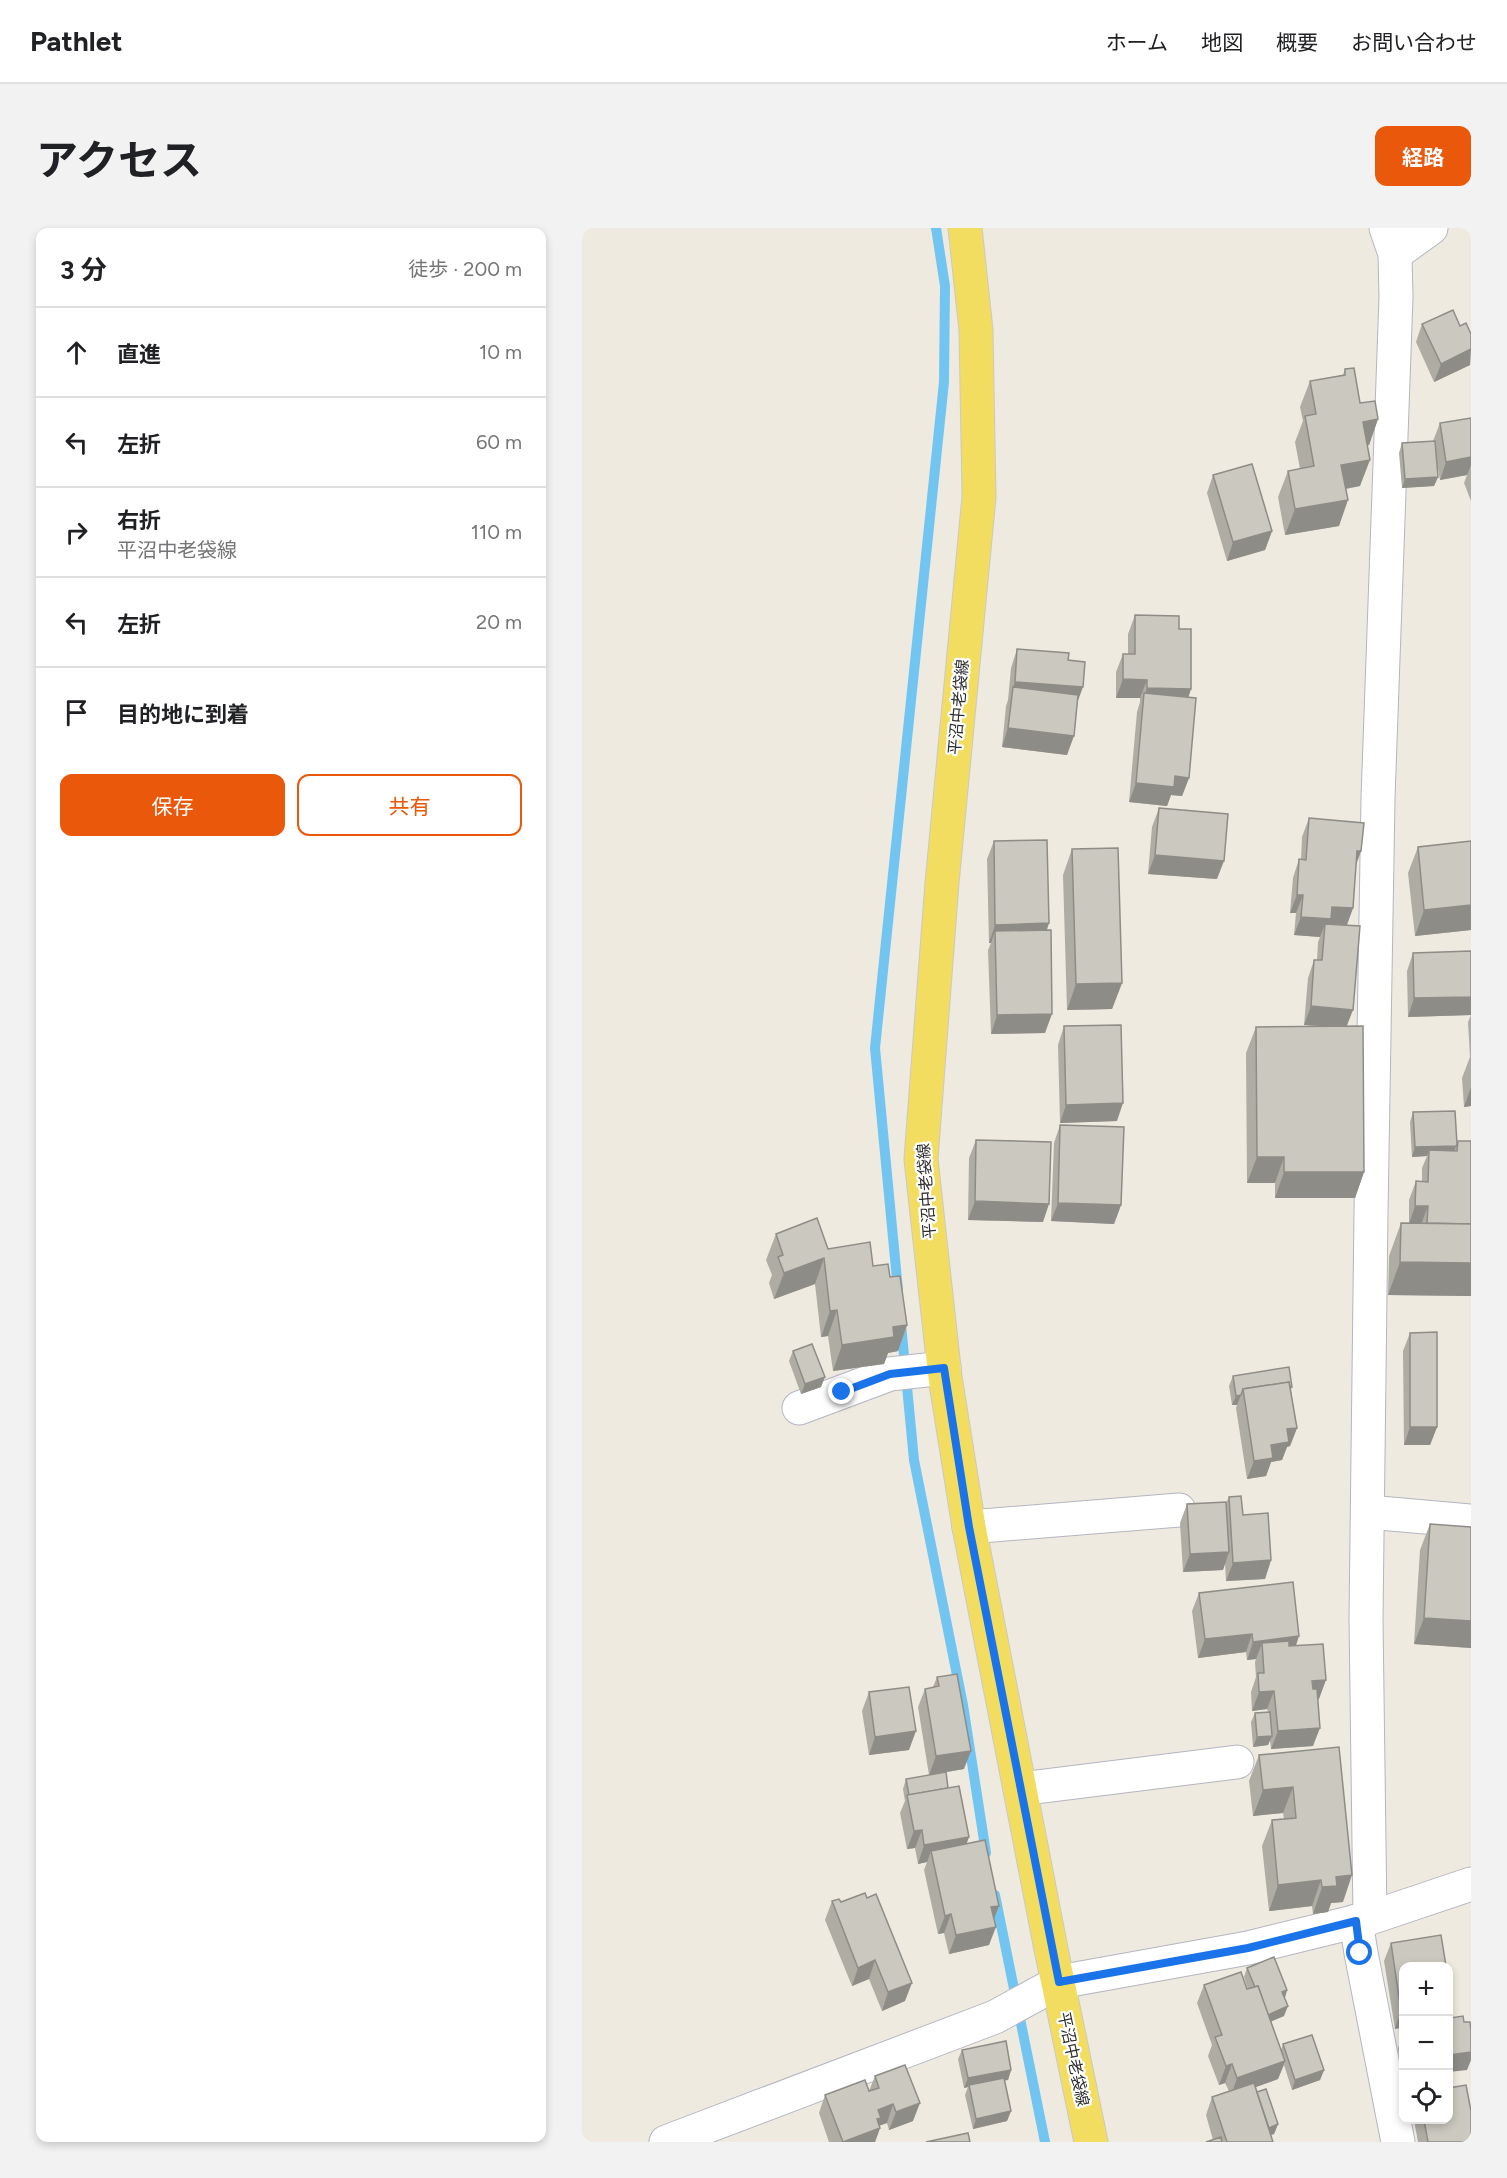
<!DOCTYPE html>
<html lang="ja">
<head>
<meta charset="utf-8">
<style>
	body { margin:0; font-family:Figtree,"Noto Sans JP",sans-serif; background:#f2f2f2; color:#202124 }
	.controls { position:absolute; right:18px; bottom:18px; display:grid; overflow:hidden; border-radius:12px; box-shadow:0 3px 9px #0003 }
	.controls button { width:54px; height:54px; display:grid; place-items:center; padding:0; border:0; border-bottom:2px solid #e0e0e0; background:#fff; color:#202124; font:30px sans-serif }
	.stop { position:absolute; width:18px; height:18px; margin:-14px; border:4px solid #1a73e8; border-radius:50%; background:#fff }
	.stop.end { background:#1a73e8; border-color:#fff; box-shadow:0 2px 6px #0008 }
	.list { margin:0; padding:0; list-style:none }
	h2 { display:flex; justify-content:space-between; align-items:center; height:78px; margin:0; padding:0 24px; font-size:26px }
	h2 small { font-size:20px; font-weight:400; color:#757577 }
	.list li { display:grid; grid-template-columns:39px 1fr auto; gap:18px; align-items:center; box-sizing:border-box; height:90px; padding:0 24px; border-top:2px solid #e0e0e0 }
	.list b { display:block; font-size:22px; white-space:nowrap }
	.list p { margin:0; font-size:20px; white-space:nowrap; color:#757577 }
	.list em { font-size:20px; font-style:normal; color:#757577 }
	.actions { display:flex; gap:12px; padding:18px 24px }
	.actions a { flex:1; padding:14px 0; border:2px solid #ea580c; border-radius:12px; text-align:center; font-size:21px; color:#ea580c }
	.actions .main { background:#ea580c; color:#fff }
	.icon { flex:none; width:33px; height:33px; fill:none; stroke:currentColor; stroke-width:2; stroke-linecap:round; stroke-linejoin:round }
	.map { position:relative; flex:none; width:889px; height:1914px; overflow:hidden; border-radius:12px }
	header { display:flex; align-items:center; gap:36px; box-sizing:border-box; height:84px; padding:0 30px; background:#fff; border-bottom:2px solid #e0e0e0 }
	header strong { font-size:28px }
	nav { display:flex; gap:33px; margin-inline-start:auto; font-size:21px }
	.intro { display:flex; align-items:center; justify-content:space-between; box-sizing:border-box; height:144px; padding:0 36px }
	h1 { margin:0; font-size:42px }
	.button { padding:15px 27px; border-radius:12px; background:#ea580c; color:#fff; font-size:21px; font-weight:700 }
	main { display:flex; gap:36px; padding:0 36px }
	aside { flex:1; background:#fff; border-radius:12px; box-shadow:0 3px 9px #0003 }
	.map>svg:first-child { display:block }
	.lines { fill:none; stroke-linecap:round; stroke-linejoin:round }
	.stream { stroke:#73c5f1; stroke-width:10 }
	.minor-casing { stroke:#b4b5c1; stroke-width:35 }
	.major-casing { stroke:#c9c9c9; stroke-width:35 }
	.minor { stroke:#fff; stroke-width:33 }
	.major { stroke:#f3dd61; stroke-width:33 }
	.wall { fill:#afaca4 }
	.shaded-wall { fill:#8e8c86 }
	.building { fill:#cbc8bf; stroke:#8e8c86; stroke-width:1.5 }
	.route { stroke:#1a73e8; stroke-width:8 }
	.labels { text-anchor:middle; stroke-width:4.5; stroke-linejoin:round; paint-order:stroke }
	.street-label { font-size:16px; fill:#2e2e2e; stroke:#fff }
</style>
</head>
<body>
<header>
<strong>Pathlet</strong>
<nav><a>ホーム</a><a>地図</a><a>概要</a><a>お問い合わせ</a></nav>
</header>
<div class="intro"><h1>アクセス</h1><a class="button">経路</a></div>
<main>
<aside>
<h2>3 分<small>徒歩 · 200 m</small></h2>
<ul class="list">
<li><svg class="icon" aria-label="ahead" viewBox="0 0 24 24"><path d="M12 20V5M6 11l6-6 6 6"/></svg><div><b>直進</b></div><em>10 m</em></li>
<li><svg class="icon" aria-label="left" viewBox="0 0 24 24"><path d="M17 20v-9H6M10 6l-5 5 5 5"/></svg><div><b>左折</b></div><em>60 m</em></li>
<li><svg class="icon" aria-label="right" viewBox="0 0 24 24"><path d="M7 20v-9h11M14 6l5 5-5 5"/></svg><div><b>右折</b><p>平沼中老袋線</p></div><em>110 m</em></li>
<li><svg class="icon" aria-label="left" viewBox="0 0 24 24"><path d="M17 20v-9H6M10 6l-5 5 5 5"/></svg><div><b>左折</b></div><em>20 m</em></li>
<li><svg class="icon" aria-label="arrive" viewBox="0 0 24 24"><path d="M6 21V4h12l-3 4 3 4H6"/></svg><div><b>目的地に到着</b></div></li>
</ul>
<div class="actions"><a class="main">保存</a><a>共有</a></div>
</aside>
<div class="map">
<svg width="889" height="1914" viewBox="0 0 889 1914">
	<rect width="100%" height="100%" fill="#efeae0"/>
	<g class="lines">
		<g class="stream">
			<polyline points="316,1062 293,820 362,154 363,58 354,0"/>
			<polyline points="319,1096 332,1232 381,1477 404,1625"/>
			<polyline points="413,1667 463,1914"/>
		</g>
		<defs>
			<g id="minor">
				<polyline points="813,26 849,0"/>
				<polyline points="217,1180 308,1146 362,1140"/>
				<polyline points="786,1284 889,1293"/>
				<polyline points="387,1299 597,1282"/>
				<polyline points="438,1561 655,1534"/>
				<polyline points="788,1690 784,1390 789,985 796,570 814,69 813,26 804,0"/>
				<polyline points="774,1693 779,1725 816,1914"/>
				<polyline points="84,1914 413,1789 477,1754 666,1720 788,1690 889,1656"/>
			</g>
			<polyline id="major" points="383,0 394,102 397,269 360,655 339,931 363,1149 387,1299 469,1721 509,1914"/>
		</defs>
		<use href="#minor" class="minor-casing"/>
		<use href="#major" class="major-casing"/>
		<use href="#minor" class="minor"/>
		<use href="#major" class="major"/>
	</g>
	<g class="wall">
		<polygon points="840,96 878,98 889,106 888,137 852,154 834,114"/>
		<polygon points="763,141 778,175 796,191 787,217 785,217 778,258 764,261 757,298 703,307 696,269 706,243 718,241 713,214 721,193 718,179 728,153 761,147"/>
		<polygon points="889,190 889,273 882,255 885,247 858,252 855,235 856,249 852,258 820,260 817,225 820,215 851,213 858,195"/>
		<polygon points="631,247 690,303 683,322 645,333 625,265"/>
		<polygon points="553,387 597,401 609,461 606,470 607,550 600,568 589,567 585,578 547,574 555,484 558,474 558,470 534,470 534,444 541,426 546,426 546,406"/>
		<polygon points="435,421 486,432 496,474 485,527 420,519 424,478 426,472 429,440"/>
		<polygon points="577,580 635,651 566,646 570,599"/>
		<polygon points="727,590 779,623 774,637 771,680 765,697 765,798 782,944 773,970 693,970 693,955 665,955 664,825 674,799 741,798 722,797 726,750 732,732 735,732 736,714 738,709 712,707 714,685 708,685 711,650 717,631 719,632 720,609"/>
		<polygon points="412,613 467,695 465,702 463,805 409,806 406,722 409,715 407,715 405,631"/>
		<polygon points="889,613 889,702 833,708 826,645 836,619"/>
		<polygon points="490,621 540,755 530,781 485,782 481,647"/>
		<polygon points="889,723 889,878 882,879 880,850 888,829 886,794 889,787 826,789 825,743 831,725"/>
		<polygon points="482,798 535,893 478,895 476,817"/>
		<polygon points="831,884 875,916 876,913 889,913 889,1068 806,1067 807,1028 819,995 827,995 827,972 834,953 840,954 840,940 845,928 830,929 828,894"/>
		<polygon points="478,897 539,977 532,996 469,993 472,915"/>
		<polygon points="394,912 461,994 386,992 387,930"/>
		<polygon points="194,1006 246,1021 291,1038 308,1049 325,1097 316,1123 306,1125 302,1136 251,1143 246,1108 239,1109 233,1056 192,1071 187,1055 190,1047 184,1032"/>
		<polygon points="828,1105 855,1199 848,1217 822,1217 821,1123"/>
		<polygon points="211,1123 239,1159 219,1166 207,1133"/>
		<polygon points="651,1148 710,1159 709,1162 715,1200 708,1218 705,1219 700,1232 689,1234 684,1248 665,1251 654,1180 655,1177 650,1177 647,1158"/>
		<polygon points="647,1269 661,1287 689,1332 683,1351 644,1353 643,1335 641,1342 601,1344 598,1295 605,1276 644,1275"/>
		<polygon points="848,1296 889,1299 889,1420 832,1416 838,1322"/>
		<polygon points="617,1365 714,1418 737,1471 736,1471 731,1518 689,1521 688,1512 686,1517 671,1519 669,1494 673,1485 686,1484 685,1481 670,1483 669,1464 674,1449 673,1434 674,1431 665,1432 664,1424 616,1430 610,1383"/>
		<polygon points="355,1449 382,1541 347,1547 336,1479 343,1461 351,1459"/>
		<polygon points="287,1464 327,1522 287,1527 280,1483"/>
		<polygon points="757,1519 761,1674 749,1675 746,1684 731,1686 730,1678 687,1683 680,1618 690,1592 702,1591 701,1585 671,1588 667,1553 677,1527"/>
		<polygon points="324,1551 366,1560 387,1609 384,1616 412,1691 407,1717 367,1726 362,1705 356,1706 342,1642 345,1634 336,1636 333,1620 325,1621 318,1585 323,1573 321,1561"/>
		<polygon points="250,1673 323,1773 300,1783 287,1751 270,1758 243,1692"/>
		<polygon points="809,1715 822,1738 822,1799 813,1801 802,1733"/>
		<polygon points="665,1740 705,1762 703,1770 702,1788 689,1793 699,1822 701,1816 742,1842 738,1852 710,1862 702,1837 696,1851 674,1859 675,1864 696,1896 692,1906 689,1907 691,1914 624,1914 631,1912 624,1887 630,1869 647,1863 643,1855 637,1857 626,1828 630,1817 615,1775 622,1757 666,1761 662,1749"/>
		<polygon points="822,1805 822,1851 820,1851 816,1820"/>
		<polygon points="380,1822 429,1842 426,1852 422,1852 429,1883 425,1893 391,1901 383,1867 386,1859 382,1860 376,1831"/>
		<polygon points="293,1848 331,1893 307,1902 305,1895 297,1898 298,1900 293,1914 247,1914 237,1885 243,1867 287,1863"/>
		<polygon points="832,1892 867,1892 889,1914 836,1914"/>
	</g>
	<g class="shaded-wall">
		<polygon points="889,121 888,137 852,154 859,136"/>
		<polygon points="796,191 787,217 771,220 781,194"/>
		<polygon points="889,229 889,237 885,247 858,252 864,234"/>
		<polygon points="788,232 778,258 750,263 759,237"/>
		<polygon points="856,249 852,258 820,260 823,251"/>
		<polygon points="766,272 757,298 703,307 713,281"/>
		<polygon points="690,303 683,322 645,333 651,314"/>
		<polygon points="541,451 565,452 558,470 534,470"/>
		<polygon points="433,454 501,459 494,478 431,459 426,472"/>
		<polygon points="565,460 609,461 603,479 561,471"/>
		<polygon points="426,500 492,508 485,527 420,519"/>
		<polygon points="593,548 607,550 600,568 589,567 585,578 547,574 554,555"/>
		<polygon points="775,623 779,623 772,642"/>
		<polygon points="573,627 642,633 635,651 566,646"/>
		<polygon points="715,667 721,667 714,685 708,685"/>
		<polygon points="889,677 889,702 833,708 842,682"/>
		<polygon points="750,679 771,680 764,699 743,696 738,709 712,707 719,689"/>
		<polygon points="467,695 460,714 413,703 409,715 407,715 413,697"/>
		<polygon points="540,755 530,781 485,782 494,756"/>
		<polygon points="889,769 889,787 826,789 832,770"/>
		<polygon points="729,778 771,782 764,800 722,797"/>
		<polygon points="470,786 463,805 409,806 415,787"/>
		<polygon points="889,859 889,878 882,879"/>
		<polygon points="541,875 535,893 478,895 484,877"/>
		<polygon points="874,918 871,927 847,922 845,928 830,929 833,919"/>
		<polygon points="675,929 702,929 693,955 665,955"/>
		<polygon points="702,944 782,944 773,970 693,970"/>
		<polygon points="393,973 467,976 461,994 386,992"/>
		<polygon points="476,975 539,977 532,996 469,993"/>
		<polygon points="833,978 846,978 839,997 827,996"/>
		<polygon points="242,1030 233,1056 192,1071 202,1045"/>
		<polygon points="818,1034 889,1035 889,1068 806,1067"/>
		<polygon points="255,1082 246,1108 239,1109 248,1083"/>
		<polygon points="325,1097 316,1123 306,1125 302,1136 251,1143 260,1117 311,1099"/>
		<polygon points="243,1149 239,1159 219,1166 223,1156"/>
		<polygon points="659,1167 655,1177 650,1177 654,1168"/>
		<polygon points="828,1199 855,1199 848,1217 822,1217"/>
		<polygon points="715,1200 708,1218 705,1219 700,1232 689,1234 684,1248 665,1251 672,1233 705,1201"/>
		<polygon points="647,1324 641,1342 601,1344 608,1326"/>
		<polygon points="689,1332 683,1351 644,1353 651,1335"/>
		<polygon points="842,1390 889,1393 889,1420 832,1416"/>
		<polygon points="670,1406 664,1424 616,1430 623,1411"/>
		<polygon points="717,1408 711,1427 680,1415 674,1431 665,1432 671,1414"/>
		<polygon points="744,1452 737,1471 723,1472 730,1453"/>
		<polygon points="692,1463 685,1481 670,1483 677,1464"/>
		<polygon points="738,1500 731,1518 689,1521 696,1503"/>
		<polygon points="334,1503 327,1522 287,1527 293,1509"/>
		<polygon points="690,1508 686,1517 671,1519 675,1509"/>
		<polygon points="389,1523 382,1541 347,1547 354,1528"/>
		<polygon points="711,1559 701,1585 671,1588 681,1562"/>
		<polygon points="340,1602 333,1620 325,1621 332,1603"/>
		<polygon points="387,1609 380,1628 349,1623 345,1634 336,1636 342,1617"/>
		<polygon points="770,1647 761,1674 749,1675 746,1684 731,1686 740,1659 754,1649"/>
		<polygon points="739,1652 730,1678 687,1683 696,1657"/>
		<polygon points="417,1678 410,1696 409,1679"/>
		<polygon points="369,1686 362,1705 356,1706 363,1688"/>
		<polygon points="414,1699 407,1717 367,1726 374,1707"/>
		<polygon points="293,1732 287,1751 270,1758 276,1740"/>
		<polygon points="330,1755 323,1773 300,1783 306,1764"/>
		<polygon points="705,1762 702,1772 700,1764"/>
		<polygon points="867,1775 870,1775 867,1783"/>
		<polygon points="706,1778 702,1788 681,1797 684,1787"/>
		<polygon points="819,1782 822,1782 822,1799 813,1801"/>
		<polygon points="889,1824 889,1832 885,1842 867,1844 867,1827"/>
		<polygon points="703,1833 696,1851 649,1868 655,1850"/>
		<polygon points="650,1836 643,1855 637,1857 644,1838"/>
		<polygon points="429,1842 426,1852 387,1859 387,1857 386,1859 382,1860 386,1850"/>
		<polygon points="742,1842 738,1852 710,1862 713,1852"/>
		<polygon points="338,1875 331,1893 307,1902 314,1884"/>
		<polygon points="311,1876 305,1895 296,1898 298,1900 293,1914 260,1914 296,1882"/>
		<polygon points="429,1883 425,1893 391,1901 394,1891"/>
		<polygon points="696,1896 692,1906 680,1910 684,1901"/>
	</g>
	<g class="building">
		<polygon points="871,82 878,98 884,95 889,106 889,121 859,136 840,96"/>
		<polygon points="772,140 778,175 793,173 796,191 781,194 788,232 759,237 766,272 713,281 706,243 732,238 723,188 734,186 728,153 763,147 763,141"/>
		<polygon points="889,190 889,229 864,234 858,195"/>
		<polygon points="853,213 856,249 823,251 820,215"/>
		<polygon points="670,236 690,303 651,314 631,247"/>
		<polygon points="553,387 597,388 597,401 609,401 609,461 565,460 565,452 541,451 541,426 553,426"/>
		<polygon points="435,421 487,425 486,432 503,434 501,459 433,454"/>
		<polygon points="431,459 496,467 492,508 426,500"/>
		<polygon points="562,465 614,470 607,550 593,548 592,559 554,555"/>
		<polygon points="577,580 646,586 642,633 573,627"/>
		<polygon points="727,590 782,595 779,623 775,623 771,680 750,679 749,691 719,689 721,667 715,667 717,631 724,632"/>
		<polygon points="465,612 467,695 413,697 412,613"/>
		<polygon points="889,613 889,677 842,682 836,619"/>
		<polygon points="536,620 540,755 494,756 490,621"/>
		<polygon points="743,696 778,698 771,782 729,778 732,732 740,732"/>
		<polygon points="469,702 470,786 415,787 413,703"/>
		<polygon points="889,723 889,769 832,770 831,725"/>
		<polygon points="539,797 541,875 484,877 482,798"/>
		<polygon points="781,798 782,944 702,944 702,929 675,929 674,799"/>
		<polygon points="873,883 875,916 874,918 833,919 831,884"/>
		<polygon points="478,897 542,899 539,977 476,975"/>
		<polygon points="394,912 469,914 467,976 393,973"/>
		<polygon points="876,913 889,913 889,996 845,995 846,978 833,978 834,953 846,954 847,922 875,923"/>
		<polygon points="235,990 246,1021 288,1014 291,1038 306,1036 308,1049 318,1048 325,1097 311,1099 312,1109 260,1117 255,1082 248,1083 242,1030 202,1045 196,1029 201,1027 194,1006"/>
		<polygon points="819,995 889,996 889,1035 818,1034"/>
		<polygon points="855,1104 855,1199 828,1199 828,1105"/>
		<polygon points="230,1116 243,1149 223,1156 211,1123"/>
		<polygon points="707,1139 710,1159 708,1159 707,1154 661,1161 659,1167 654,1168 651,1148"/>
		<polygon points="707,1154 715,1200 705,1201 707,1214 689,1217 691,1230 672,1233 661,1161"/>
		<polygon points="659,1268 661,1287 686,1285 689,1332 651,1335 647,1269"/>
		<polygon points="644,1274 647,1324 608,1326 605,1276"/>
		<polygon points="848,1296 889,1299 889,1393 842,1390"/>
		<polygon points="711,1354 717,1408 671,1414 670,1406 623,1411 617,1365"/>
		<polygon points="707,1413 707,1418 741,1416 744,1452 730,1453 731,1461 735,1461 738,1500 696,1503 692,1463 677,1464 676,1445 682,1445 680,1415"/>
		<polygon points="375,1446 389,1523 354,1528 343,1461 357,1458 355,1449"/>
		<polygon points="327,1459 334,1503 293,1509 287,1464"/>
		<polygon points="688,1484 690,1508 675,1509 673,1485"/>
		<polygon points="757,1519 770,1647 754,1649 755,1658 740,1659 739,1652 696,1657 690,1592 714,1590 711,1559 681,1562 677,1527"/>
		<polygon points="364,1544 366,1560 327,1567 324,1551"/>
		<polygon points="377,1558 387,1609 342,1617 340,1602 332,1603 325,1567"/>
		<polygon points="403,1612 417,1678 409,1679 414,1699 374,1707 369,1686 363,1688 349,1623"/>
		<polygon points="283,1665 285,1670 294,1666 330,1755 306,1764 293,1732 276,1740 250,1673 257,1671 259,1674"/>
		<polygon points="859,1707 864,1738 822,1738 822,1782 819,1782 809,1715"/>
		<polygon points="692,1729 705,1762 700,1764 706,1778 686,1787 676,1758 673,1759 665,1740"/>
		<polygon points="659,1744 665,1761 676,1758 703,1833 655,1850 650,1836 644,1838 633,1809 640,1807 622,1757"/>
		<polygon points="867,1754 870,1775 867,1775"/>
		<polygon points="881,1788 882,1794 888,1794 889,1803 889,1824 867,1827 867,1795 869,1794 868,1790"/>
		<polygon points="730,1807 742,1842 713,1852 701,1816"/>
		<polygon points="424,1813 429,1842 386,1850 380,1822"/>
		<polygon points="323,1837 338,1875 314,1884 311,1876 296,1882 299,1890 295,1891 298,1900 261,1914 243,1867 283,1852 287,1863 297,1860 293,1848"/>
		<polygon points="422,1850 429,1883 394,1891 387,1857"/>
		<polygon points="672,1855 691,1914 645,1914 630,1869"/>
		<polygon points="884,1857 889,1883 889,1914 846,1914 842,1892 867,1892 867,1860"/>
		<polygon points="684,1861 696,1896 687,1900 675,1864"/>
		<polygon points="386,1905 388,1914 344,1914"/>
		<polygon points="639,1909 640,1914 624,1914"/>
	</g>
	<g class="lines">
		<polyline class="route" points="260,1164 308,1146 362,1140 387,1299 477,1754 666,1720 774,1693 778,1725"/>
	</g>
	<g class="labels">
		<g class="street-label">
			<text transform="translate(376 479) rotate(-85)" y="6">平沼中老袋線</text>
			<text transform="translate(344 963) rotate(-94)" y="6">平沼中老袋線</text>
			<text transform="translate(492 1831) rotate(78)" y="6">平沼中老袋線</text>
		</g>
	</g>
</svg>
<div class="controls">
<button>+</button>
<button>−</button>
<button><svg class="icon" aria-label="locate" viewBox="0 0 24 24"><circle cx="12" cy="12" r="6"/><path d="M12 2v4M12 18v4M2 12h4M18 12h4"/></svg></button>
</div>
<div class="stop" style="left:778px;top:1725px"></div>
<div class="stop end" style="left:260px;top:1164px"></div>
</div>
</main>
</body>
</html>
